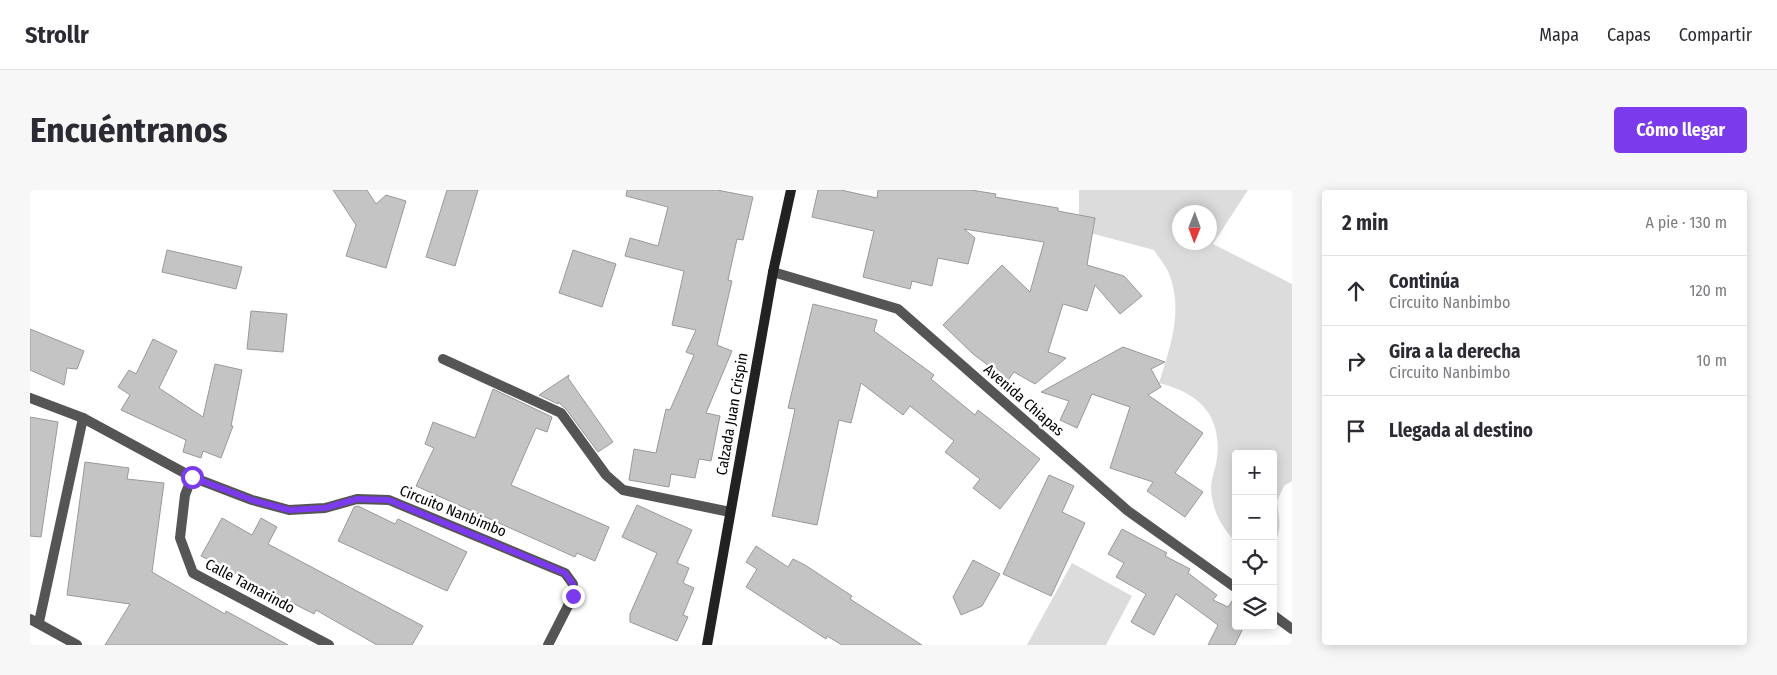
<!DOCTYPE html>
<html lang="es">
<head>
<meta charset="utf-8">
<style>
	body { margin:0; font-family:"Fira Sans Condensed",sans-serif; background:#f7f7f7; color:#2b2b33 }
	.controls { position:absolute; right:15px; bottom:15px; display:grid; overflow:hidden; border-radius:5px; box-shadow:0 2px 12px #0003 }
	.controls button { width:45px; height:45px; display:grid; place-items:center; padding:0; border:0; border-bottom:1px solid #e1e1e2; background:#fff; color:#2b2b33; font:25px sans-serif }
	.compass { position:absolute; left:1142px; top:15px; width:45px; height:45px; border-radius:50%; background:#fff; box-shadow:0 2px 12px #0003; rotate:181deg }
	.stop { position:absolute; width:15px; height:15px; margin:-11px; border:4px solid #7c3aed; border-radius:50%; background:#fff }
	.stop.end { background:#7c3aed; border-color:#fff; box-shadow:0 1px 5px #0008 }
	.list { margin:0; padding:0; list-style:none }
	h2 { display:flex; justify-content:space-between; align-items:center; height:65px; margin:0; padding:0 20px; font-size:21px }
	h2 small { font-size:16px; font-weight:400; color:#7c7c81 }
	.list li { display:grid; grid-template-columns:32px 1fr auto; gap:15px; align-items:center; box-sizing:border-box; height:70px; padding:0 20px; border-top:1px solid #e1e1e2 }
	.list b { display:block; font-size:19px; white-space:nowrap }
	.list p { margin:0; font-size:16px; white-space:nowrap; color:#7c7c81 }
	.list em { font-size:16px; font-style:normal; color:#7c7c81 }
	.icon { flex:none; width:28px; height:28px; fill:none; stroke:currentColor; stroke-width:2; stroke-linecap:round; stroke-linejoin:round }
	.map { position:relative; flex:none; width:1262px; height:455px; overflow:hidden; border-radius:5px }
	header { display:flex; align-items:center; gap:30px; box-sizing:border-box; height:70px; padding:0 25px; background:#fff; border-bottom:1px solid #e1e1e2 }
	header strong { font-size:24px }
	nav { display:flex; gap:28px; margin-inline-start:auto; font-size:18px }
	.intro { display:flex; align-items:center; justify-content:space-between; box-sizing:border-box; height:120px; padding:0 30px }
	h1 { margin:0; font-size:35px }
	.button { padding:12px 22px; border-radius:5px; background:#7c3aed; color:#fff; font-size:18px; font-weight:700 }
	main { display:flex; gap:30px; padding:0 30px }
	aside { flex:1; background:#fff; border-radius:5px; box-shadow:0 2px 12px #0003 }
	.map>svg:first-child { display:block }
	.green { fill:#dcdcdc; fill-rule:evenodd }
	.building { fill:#c4c4c4; stroke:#999 }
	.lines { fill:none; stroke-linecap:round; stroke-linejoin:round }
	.street { stroke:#555; stroke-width:10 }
	.secondary { stroke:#222; stroke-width:10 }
	.route { stroke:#7c3aed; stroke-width:6 }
	.labels { text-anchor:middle; stroke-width:5; stroke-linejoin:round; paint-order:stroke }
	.street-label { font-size:15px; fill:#000; stroke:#fff }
</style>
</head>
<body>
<header>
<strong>Strollr</strong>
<nav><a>Mapa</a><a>Capas</a><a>Compartir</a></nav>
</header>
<div class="intro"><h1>Encuéntranos</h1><a class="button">Cómo llegar</a></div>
<main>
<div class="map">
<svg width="1262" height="455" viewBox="0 0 1262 455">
	<rect width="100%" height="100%" fill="#fff"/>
	<g class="green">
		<path d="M 1049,0 L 1218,0 L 1183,54 L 1262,94 L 1262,291 L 1254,296 L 1247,311 C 1249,330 1253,338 1243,357 L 1243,264 L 1206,264 L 1206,352 C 1191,337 1182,320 1181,298 C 1181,288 1186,278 1187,268 C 1192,225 1169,203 1129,193 C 1140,157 1153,123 1140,86 C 1137,77 1129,68 1124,60 L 1049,40 ZM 1150,22 L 1180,22 L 1180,52 L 1150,52 Z"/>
		<polygon points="1042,373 1102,406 1076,455 997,455"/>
	</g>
	<g class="building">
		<polygon points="303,0 337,0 346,14 356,5 376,11 356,78 316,66 326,35"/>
		<polygon points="417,0 448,0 425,76 396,67"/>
		<polygon points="597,0 687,0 723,7 713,50 707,49 698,90 702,91 687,155 702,161 676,223 690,226 681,271 669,269 665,288 641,284 639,297 599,290 604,259 626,263 636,219 640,220 664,165 656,162 666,140 642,135 654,81 595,66 600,48 628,56 638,17 596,6"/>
		<polygon points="788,0 811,0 847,8 848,0 941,0 966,4 965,7 1028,18 1028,21 1065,28 1057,75 1094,86 1112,106 1090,124 1065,95 1057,121 1033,114 1018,162 1036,168 1005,194 984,182 978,190 943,164 913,135 972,75 1000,102 1014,52 934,39 945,48 938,74 908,68 902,96 882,91 880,99 833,87 844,41 782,27"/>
		<polygon points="137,60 212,77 206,99 132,82"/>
		<polygon points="543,60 586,74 572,117 529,103"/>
		<polygon points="783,114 847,130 844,141 904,185 901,189 945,225 948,220 1010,269 970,319 943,298 950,289 915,262 924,251 880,216 873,225 831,193 821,233 809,230 787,335 742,326 765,219 758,218"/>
		<polygon points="221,121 257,124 253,162 217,159"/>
		<polygon points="0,139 54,161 47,179 37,178 34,195 0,180"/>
		<polygon points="123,149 147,161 129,198 173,227 185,174 212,180 201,236 203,236 191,268 173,261 171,268 153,262 156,250 91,220 100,205 88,197 99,180 106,184"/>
		<polygon points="1093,157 1135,172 1121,179 1131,197 1118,205 1173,243 1145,283 1173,302 1155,327 1117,301 1123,292 1080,278 1100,217 1062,204 1047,238 1030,230 1039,211 1011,202"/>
		<polygon points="539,185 538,188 583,252 568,262 536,219 528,212 528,214 509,205"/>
		<polygon points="463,199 522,227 517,242 506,238 481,295 579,337 565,371 547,363 545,367 386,296 404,258 395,254 403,232 445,248"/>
		<polygon points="0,227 28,232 11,347 0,346"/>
		<polygon points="55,272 99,278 97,289 134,293 122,382 195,424 196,421 258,455 75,455 100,414 37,405"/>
		<polygon points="1019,285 1044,296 1032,322 1055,333 1021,406 973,384"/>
		<polygon points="607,315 662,340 647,373 659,378 653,393 664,398 653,425 658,427 647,451 600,432 600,424 627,363 592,347"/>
		<polygon points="328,316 365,334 368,329 437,362 417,401 308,351 324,317"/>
		<polygon points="192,328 222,345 231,328 247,337 238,354 393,436 382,455 347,455 286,420 284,424 171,366"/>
		<polygon points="1092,339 1137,363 1135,366 1160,379 1158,383 1187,405 1183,410 1198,417 1206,405 1206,436 1214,436 1205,455 1178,455 1188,435 1146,404 1124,445 1101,432 1116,404 1086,387 1094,373 1078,364"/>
		<polygon points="726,356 758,377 763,369 775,375 822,406 820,409 892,455 812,455 797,446 796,449 716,397 727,379 716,372"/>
		<polygon points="943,370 970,384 952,416 931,425 923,407"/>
	</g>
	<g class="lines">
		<g class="street">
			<polyline points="743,82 868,119 1098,321 1206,398"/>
			<polyline points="413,169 531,223 576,285 593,300 700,322"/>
			<polyline points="0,208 53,228 162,287 222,310 259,320 295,318 327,309 359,310 535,383 543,394 543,406 518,455"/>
			<polyline points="162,287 155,305 150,348 163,383 299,455"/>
			<polyline points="1243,425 1262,439"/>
			<polyline points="0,429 47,455"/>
			<polyline points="9,432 53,228"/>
		</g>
		<polyline class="secondary" points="677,455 743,82 761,0"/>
	</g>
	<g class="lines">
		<polyline class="route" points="162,287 222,310 259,320 295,318 327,309 359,310 535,383 543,394 543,406"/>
	</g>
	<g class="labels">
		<g class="street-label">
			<text transform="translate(994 210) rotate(41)" y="5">Avenida Chiapas</text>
			<text transform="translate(702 224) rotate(-80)" y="5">Calzada Juan Crispin</text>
			<text transform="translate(423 321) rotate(22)" y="5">Circuito Nanbimbo</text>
			<text transform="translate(220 396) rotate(28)" y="5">Calle Tamarindo</text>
		</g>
	</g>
</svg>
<div class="controls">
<button>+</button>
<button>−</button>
<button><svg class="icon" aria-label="locate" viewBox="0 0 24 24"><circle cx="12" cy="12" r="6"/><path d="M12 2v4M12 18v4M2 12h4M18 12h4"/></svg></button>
<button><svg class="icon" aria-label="layers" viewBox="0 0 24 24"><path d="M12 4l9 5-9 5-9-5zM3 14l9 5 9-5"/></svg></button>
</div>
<svg class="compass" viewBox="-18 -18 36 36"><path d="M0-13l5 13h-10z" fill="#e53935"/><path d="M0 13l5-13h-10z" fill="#7c7c81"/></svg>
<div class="stop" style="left:162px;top:287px"></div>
<div class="stop end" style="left:543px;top:406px"></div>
</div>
<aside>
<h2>2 min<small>A pie · 130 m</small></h2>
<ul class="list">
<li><svg class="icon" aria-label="ahead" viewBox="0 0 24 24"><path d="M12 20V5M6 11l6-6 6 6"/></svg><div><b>Continúa</b><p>Circuito Nanbimbo</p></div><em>120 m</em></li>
<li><svg class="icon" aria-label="right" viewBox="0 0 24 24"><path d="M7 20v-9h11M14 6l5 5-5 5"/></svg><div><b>Gira a la derecha</b><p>Circuito Nanbimbo</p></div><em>10 m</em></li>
<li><svg class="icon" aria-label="arrive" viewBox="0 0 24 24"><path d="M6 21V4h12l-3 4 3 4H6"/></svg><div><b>Llegada al destino</b></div></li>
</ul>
</aside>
</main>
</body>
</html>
